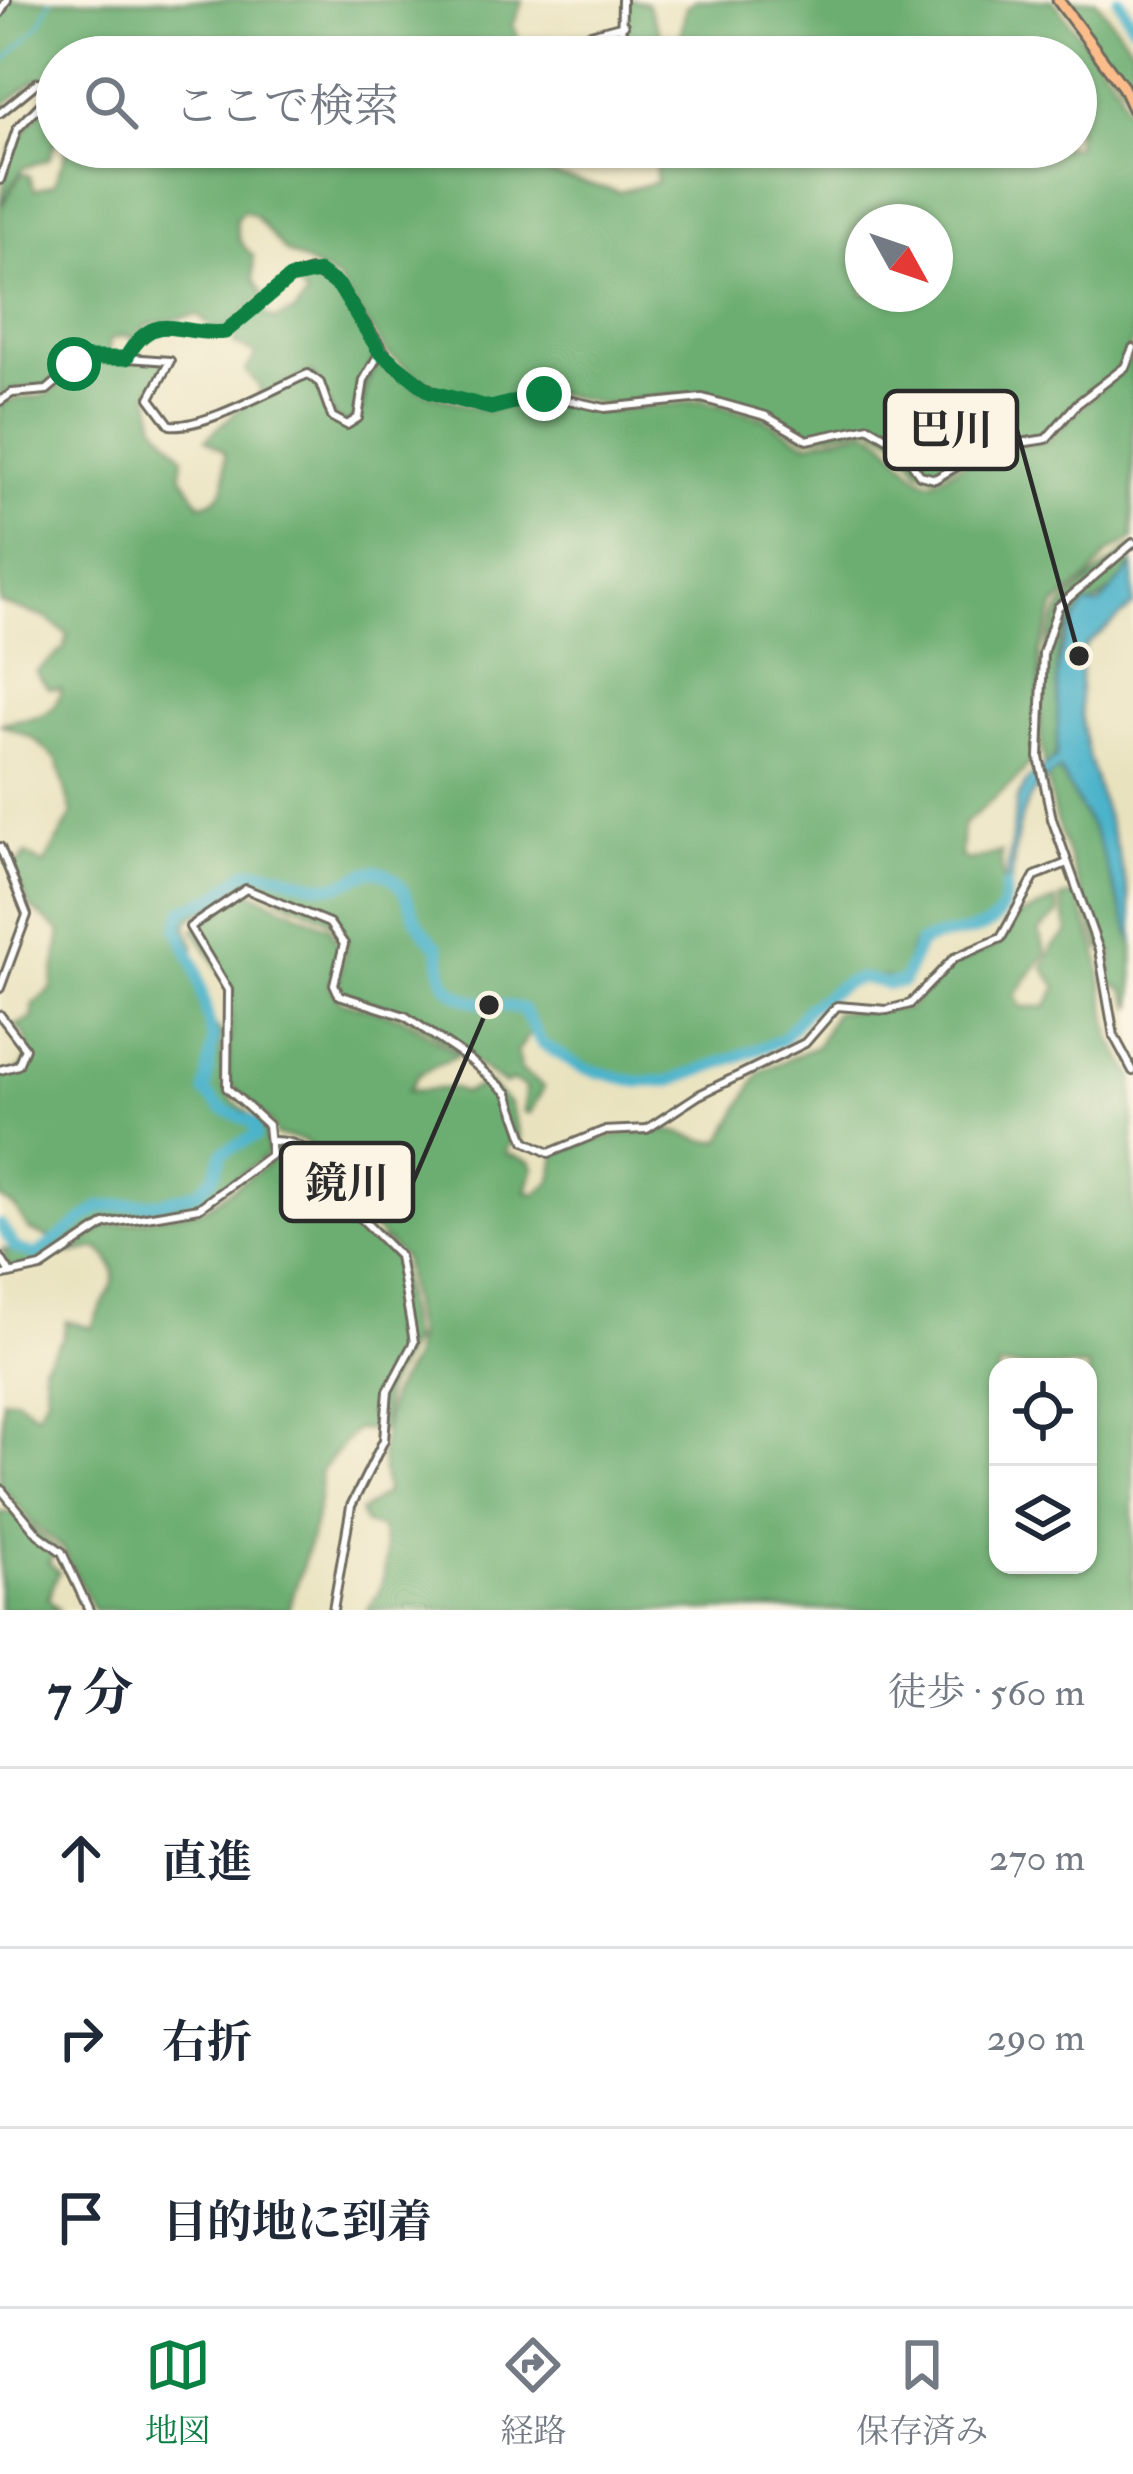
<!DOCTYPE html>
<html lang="ja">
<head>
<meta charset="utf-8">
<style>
	body { margin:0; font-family:"IM FELL Double Pica","Noto Serif JP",serif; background:#f2f2f3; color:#1f2937 }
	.controls { position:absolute; right:36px; bottom:36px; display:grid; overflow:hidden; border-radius:24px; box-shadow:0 3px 9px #0004 }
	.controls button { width:108px; height:108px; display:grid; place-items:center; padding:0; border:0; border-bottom:3px solid #e0e1e3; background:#fff; color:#1f2937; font:60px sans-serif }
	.compass { position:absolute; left:845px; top:204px; width:108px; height:108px; border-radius:50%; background:#fff; box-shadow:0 3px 9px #0004; rotate:130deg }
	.stop { position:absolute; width:36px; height:36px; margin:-27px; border:9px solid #0b8043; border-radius:50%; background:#fff }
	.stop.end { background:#0b8043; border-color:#fff; box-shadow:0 3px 12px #0008 }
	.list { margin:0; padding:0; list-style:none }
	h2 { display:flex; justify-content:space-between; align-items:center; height:156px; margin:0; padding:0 48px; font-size:51px }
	h2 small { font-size:39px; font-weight:400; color:#747a83 }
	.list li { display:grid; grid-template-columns:78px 1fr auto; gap:36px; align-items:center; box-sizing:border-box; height:180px; padding:0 48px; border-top:3px solid #e0e1e3 }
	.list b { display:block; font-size:45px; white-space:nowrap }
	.list em { font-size:39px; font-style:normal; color:#747a83 }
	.icon { flex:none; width:66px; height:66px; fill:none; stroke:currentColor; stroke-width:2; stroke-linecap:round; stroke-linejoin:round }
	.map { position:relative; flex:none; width:1133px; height:1610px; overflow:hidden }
	.search { position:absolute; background:#fff; box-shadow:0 3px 9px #0004; left:36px; right:36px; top:36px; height:132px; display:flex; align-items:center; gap:30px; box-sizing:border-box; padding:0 42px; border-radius:66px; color:#747a83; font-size:45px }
	.sheet { height:696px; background:#fff }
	nav { display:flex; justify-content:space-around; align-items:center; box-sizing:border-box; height:168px; border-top:3px solid #e0e1e3; background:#fff; font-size:33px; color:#747a83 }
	nav a { display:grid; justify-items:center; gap:6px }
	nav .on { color:#0b8043 }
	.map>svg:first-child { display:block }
	.forest { fill:#6cad71; stroke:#4c6c4e; stroke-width:3; fill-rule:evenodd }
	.water { fill:#4cb3ca; stroke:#3c6f7a; stroke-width:3 }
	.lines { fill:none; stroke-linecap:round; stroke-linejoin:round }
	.stream { stroke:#4cb3ca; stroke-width:3 }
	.river { stroke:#4cb3ca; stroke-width:12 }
	.street-casing { stroke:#6e6b5e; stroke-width:12 }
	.primary-casing { stroke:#6e6b5e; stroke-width:15 }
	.street { stroke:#fff; stroke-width:6 }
	.primary { stroke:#f9bc8a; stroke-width:9 }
	.route { stroke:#0b8043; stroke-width:15 }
	.leader { fill:none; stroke:#2b2b2b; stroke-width:4.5 }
	.callout-dot { fill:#2b2b2b; stroke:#fcf5e5; stroke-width:4.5 }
	.callout { fill:#fcf5e5; stroke:#2b2b2b; stroke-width:4.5 }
	.callout-label { font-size:42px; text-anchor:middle; font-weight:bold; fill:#2b2b2b }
</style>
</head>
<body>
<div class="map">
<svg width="1133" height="1610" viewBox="0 0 1133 1610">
	<rect width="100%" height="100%" fill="#fcf5e5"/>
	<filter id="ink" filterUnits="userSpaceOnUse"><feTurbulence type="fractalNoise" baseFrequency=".00833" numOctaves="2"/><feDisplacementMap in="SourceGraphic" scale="24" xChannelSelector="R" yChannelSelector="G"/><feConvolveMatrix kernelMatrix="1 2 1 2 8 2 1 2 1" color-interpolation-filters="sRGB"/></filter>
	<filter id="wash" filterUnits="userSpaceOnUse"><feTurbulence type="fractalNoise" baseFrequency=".004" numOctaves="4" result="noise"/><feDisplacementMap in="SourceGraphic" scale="48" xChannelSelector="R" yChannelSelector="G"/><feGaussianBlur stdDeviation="2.7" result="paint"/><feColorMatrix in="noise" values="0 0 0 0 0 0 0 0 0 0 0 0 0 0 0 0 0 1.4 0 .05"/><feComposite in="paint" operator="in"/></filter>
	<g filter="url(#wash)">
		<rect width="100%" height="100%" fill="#e9e2be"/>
		<g class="forest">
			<polygon points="11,0 523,0 513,25 524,50 512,57 57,57 57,137 49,159 23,168 0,205 11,149 52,96 46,80 36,79 0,109 0,18"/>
			<path d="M 627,0 L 647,3 L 667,49 L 679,46 L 686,7 L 695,0 L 1053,0 L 1118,87 L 1133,126 L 1133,340 L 1120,368 L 1076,402 L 1044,437 L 987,446 L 935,475 L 919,470 L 901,442 L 872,425 L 807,437 L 766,414 L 705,396 L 660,396 L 607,405 L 541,390 L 493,405 L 437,391 L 386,352 L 338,280 L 285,251 L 255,216 L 244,211 L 236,219 C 238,240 238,241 253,256 L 254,279 L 263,295 L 231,325 L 213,329 L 198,315 L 147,325 L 132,339 L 126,335 L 110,339 L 108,357 L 74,358 L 47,386 L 12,389 L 0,397 L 0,209 L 21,174 L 29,175 L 35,190 L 54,184 L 68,147 L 554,147 L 545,173 L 619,192 L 657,182 L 654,147 L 1076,147 L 1076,57 L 628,57 L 633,49 L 626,43 ZM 863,222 L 935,222 L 935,294 L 863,294 Z"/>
			<polygon points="1063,0 1096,0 1133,49 1133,99"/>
			<path d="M 315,274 L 336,287 L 375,353 C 367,374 364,407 350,423 L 336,419 L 312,372 L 259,397 L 260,387 L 246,371 L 256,354 L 234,344 L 237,330 L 258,310 L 274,320 L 295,312 L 307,296 L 296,283 Z"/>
			<path d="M 1133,358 L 1133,539 L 1107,554 L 1091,576 L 1055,606 L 1040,652 L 1037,754 L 1016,780 L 963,825 L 961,857 L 969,861 L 1001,852 C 1000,868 1006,884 1003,901 C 994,944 939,927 912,945 L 901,979 L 863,975 L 844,980 L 805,1008 L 781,1039 L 672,1079 L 639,1080 L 583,1065 L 553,1050 L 533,1030 L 517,1052 L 521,1070 L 544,1087 L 530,1113 L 524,1112 L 525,1087 L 513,1081 L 504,1084 L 406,1013 L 343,994 L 338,981 L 347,942 C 332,909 289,908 261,886 L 240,886 L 221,904 L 190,918 L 186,927 L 194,945 L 193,969 L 204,1013 L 221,1033 L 223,1086 L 233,1101 L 265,1126 L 268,1154 L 203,1203 L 106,1220 L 36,1265 L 10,1268 L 2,1249 L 37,1258 L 74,1226 L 52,1239 L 29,1230 L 15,1208 L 0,1198 L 0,1076 L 21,1069 C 33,1053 30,1037 15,1025 L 32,1019 L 34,1004 L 51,990 L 61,932 L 29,906 L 10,862 L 20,862 L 26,854 L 44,865 L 72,814 L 57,760 L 34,739 L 1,724 C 30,714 54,724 61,689 L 48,688 L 36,672 L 64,649 L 68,635 L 46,618 L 0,603 L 0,405 C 16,395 28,401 45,395 C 58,390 63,377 73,369 C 82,361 147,360 165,359 L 166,368 L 149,392 L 156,425 L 183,456 L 181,474 L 200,504 C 231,499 225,477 225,452 L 206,439 L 239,409 L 308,375 L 318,383 L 333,422 L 353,426 C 370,406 361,377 383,361 L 422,392 L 486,411 L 535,400 L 611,411 L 702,401 L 763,418 L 806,443 L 867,430 C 897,442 907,477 932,482 L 986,452 L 1047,441 Z"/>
			<path d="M 1133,547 C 1133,600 1074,597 1060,644 C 1049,679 1076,742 1045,769 C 1038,723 1037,651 1061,609 C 1067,599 1121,554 1133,547 Z"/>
			<polygon points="1059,770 1096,836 1133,943 1133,1008 1123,988 1110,983 1113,952 1101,949 1055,817 1047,778"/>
			<path d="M 249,891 L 329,927 L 340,947 L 330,986 L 340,1001 L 403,1018 L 458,1055 L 418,1075 L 408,1091 L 452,1088 L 464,1093 L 488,1083 L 510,1104 L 521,1140 L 511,1141 L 505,1153 L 530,1161 L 534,1167 L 527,1192 L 536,1194 L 552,1181 L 556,1154 C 594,1138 626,1131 667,1131 C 686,1131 702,1145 722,1140 L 760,1072 L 817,1046 L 835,1012 L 908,1009 L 948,967 L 998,945 L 1017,917 L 1056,900 L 1059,914 L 1039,931 L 1046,953 L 1015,995 L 1021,1007 L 1046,1007 L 1057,987 L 1043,967 L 1054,945 L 1068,933 L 1061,898 L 1076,894 L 1097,951 L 1111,1039 L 1133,1077 L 1133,1610 L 367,1610 C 386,1585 390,1560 381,1528 L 365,1524 L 360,1512 L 386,1493 L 381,1455 L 390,1396 L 412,1359 L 416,1336 L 403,1257 L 362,1218 L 368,1185 L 362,1168 L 330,1162 L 303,1140 L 277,1136 L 271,1123 L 228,1081 L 232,991 L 194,929 ZM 998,1367 L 1088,1367 L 1088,1565 L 998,1565 Z"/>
			<path d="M 277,1146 L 299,1147 L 327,1169 L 358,1174 L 354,1220 L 370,1241 L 381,1242 L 397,1259 L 411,1341 L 384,1393 L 384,1430 L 356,1429 L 320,1472 C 324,1509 299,1576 288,1610 L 94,1610 L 62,1547 L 33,1524 L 0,1484 L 3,1399 L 16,1398 L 36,1414 L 47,1396 L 43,1365 L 63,1338 L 66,1321 L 92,1328 C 101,1295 133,1278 98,1248 L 68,1254 L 105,1227 L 204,1209 L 268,1164 Z"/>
			<polygon points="0,1512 13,1512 58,1551 48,1562 59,1572 48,1598 59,1610 0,1610"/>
		</g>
		<path class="water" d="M 1133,566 L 1133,606 L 1085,646 C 1060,750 1133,840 1133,943 L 1096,836 L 1060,770 C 1001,799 1022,884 1004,896 L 1017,800 L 1028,779 L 1056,758 C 1064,691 1042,663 1085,605 L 1099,605 Z"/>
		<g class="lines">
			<polyline class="stream" points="0,65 39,26 51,0"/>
			<g class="river">
				<polyline points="1119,0 1133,25"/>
				<path d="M 0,1224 L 15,1248 L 36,1255 L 100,1207 L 164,1202 L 198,1192 L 213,1177 L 223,1152 L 256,1136 L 254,1123 L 221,1108 L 205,1092 L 213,1039 L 196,969 L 178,928 L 183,910 L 216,897 L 246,872 C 277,867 301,886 330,886 C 354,886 368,859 392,878 C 414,895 406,919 438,946 C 441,956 440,966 443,976 C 453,1008 498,1002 523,1009 L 541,1043 L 582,1068 L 638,1082 L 671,1081 L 782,1040 L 809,1007 L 845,983 L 862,978 L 887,984 L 903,982 L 920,943 C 954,926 1005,944 1006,887"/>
			</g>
		</g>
	</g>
	<g filter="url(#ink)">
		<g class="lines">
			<defs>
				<g id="street">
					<polyline points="0,13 7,0"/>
					<polyline points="528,57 527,51 624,25"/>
					<polyline points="621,57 622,0"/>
					<polyline points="0,113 38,82 46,86 45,100 17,129 0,180"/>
					<polyline points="560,147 568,154 598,147"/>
					<path d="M 128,358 L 170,361 L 150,398 L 170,425 C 204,429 276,387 308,374 L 320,383 L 332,417 L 347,425 L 358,418 L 364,380 L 380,352"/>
					<path d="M 0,401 L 12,393 L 47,390 L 84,358 L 126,358 C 156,305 178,338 225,332 L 289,278 L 311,271 L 339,285 L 392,363 L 440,396 L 491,408 L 544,395 L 605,408 L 702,398 L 766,416 L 807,440 L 869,427 L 899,445 L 920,475 L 935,479 L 988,448 L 1046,439 L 1077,404 L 1125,367 L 1133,348"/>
					<polyline points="1133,543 1058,607 1043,653 1039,757 1052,819 1099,950 1114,1036 1133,1071"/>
					<polyline points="0,847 27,915 0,988"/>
					<polyline points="0,1015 25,1048 18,1065 0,1070"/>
					<path d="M 274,1141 C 311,1142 308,1161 332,1166 C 346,1170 350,1165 362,1174 L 356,1213 L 399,1256 L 414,1342 L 388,1391 L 384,1440 L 351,1506 L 333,1610"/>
					<polyline points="0,1257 9,1271"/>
					<polyline points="0,1276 41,1267 105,1224 199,1208 271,1155 268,1125 227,1088 228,990 190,927 246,889 329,923 344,944 334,984 339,995 405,1016 470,1060 508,1093 525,1141 549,1153 603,1131 647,1129 699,1095 805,1043 837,1006 887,1010 910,1004 954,958 1001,938 1035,876 1067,863"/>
					<polyline points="0,1488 38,1534 62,1552 89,1610"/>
				</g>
				<polyline id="primary" points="1058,0 1123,87 1133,109"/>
			</defs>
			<use href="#street" class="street-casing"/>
			<use href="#primary" class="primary-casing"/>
			<use href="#street" class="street"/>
			<use href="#primary" class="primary"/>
		</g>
	</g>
	<g class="lines" filter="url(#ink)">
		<path class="route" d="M 74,364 L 88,358 L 126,358 C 155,306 178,337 225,332 L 290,278 L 319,272 L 339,286 L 380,352 L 430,392 L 491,408 L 544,394"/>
	</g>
	<path class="leader" d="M1079 656L1017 430M489 1005L413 1182"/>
	<g class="callout-dot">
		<circle cx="1079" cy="656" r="12"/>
		<circle cx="489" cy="1005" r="12"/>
	</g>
	<g class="callout">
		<rect x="885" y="391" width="132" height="78" rx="12"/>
		<rect x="281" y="1143" width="132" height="78" rx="12"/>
	</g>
	<g class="callout-label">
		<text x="951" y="444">巴川</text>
		<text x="347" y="1197">鏡川</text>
	</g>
</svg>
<div class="controls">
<button><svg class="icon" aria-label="locate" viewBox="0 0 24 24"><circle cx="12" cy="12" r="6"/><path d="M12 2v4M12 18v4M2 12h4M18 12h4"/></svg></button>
<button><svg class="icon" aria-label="layers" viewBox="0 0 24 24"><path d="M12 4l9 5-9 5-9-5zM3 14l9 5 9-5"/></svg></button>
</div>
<svg class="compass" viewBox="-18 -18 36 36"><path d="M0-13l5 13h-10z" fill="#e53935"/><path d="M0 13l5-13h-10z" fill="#747a83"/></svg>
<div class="stop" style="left:74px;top:364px"></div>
<div class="stop end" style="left:544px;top:394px"></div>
<div class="search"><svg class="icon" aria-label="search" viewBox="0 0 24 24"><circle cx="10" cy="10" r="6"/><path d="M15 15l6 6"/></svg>ここで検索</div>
</div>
<section class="sheet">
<h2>7 分<small>徒歩 · 560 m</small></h2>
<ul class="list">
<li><svg class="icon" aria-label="ahead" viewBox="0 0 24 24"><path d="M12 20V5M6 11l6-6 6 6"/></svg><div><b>直進</b></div><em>270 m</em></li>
<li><svg class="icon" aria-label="right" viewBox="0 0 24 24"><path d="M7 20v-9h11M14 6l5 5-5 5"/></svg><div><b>右折</b></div><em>290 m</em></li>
<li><svg class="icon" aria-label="arrive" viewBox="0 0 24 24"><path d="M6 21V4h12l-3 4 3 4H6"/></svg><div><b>目的地に到着</b></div></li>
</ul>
</section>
<nav>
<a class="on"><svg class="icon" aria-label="map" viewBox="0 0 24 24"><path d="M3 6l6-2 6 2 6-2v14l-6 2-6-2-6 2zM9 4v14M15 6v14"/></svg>地図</a>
<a><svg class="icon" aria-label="directions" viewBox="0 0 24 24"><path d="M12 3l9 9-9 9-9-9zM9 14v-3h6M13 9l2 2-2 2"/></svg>経路</a>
<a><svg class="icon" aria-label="saved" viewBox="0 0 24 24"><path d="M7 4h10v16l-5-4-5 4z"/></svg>保存済み</a>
</nav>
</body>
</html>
